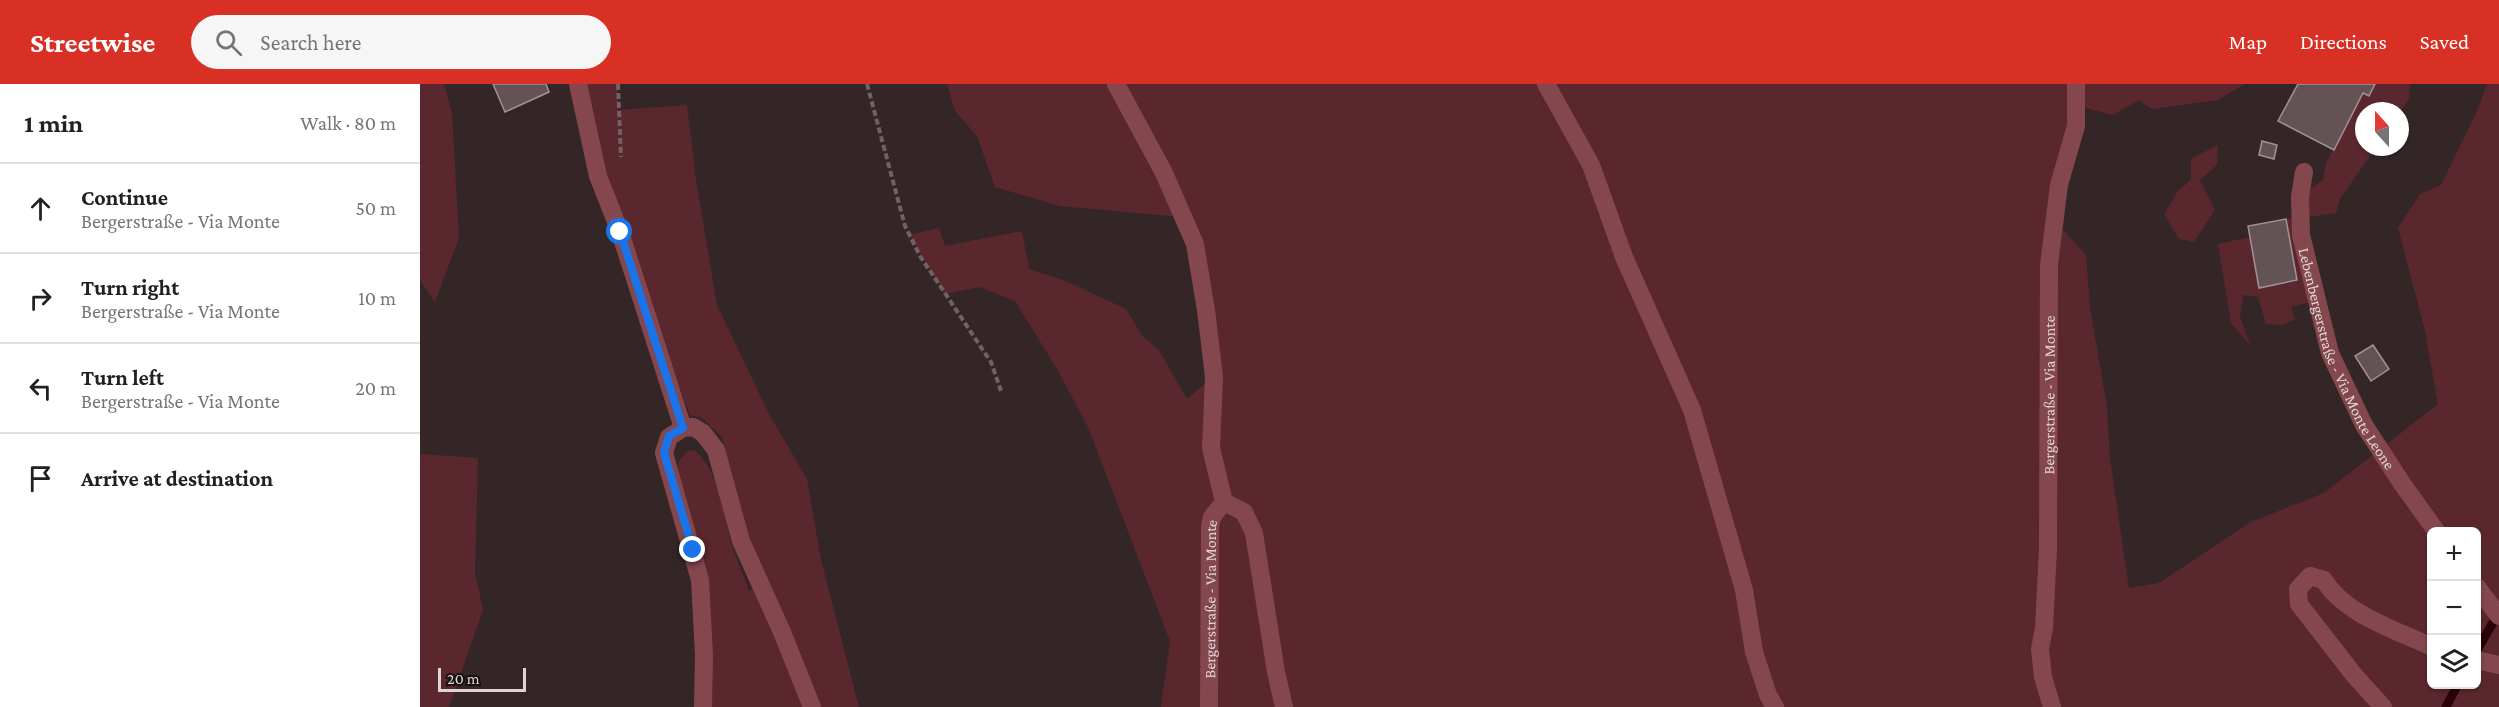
<!DOCTYPE html>
<html lang="en">
<head>
<meta charset="utf-8">
<style>
	body { margin:0; font-family:"Crimson Pro",serif; background:#f6f6f6; color:#202124 }
	.controls { position:absolute; right:18px; bottom:18px; display:grid; overflow:hidden; border-radius:9px; box-shadow:0 2px 4px #0004 }
	.controls button { width:54px; height:54px; display:grid; place-items:center; padding:0; border:0; border-bottom:2px solid #e0e0e0; background:#fff; color:#202124; font:30px sans-serif }
	.compass { position:absolute; left:1935px; top:18px; width:54px; height:54px; border-radius:50%; background:#fff; box-shadow:0 2px 4px #0004; rotate:339deg }
	.scale { position:absolute; left:18px; bottom:15px; width:88px; box-sizing:border-box; padding-left:6px; border:3px solid #dfd5d6; border-top:0; font-size:16px; line-height:21px; white-space:nowrap; color:#dfd5d6; -webkit-text-stroke:4px #171111; paint-order:stroke }
	.stop { position:absolute; width:18px; height:18px; margin:-14px; border:4px solid #1a73e8; border-radius:50%; background:#fff }
	.stop.end { background:#1a73e8; border-color:#fff; box-shadow:0 2px 6px #0008 }
	.list { margin:0; padding:0; list-style:none }
	h2 { display:flex; justify-content:space-between; align-items:center; height:78px; margin:0; padding:0 24px; font-size:26px }
	h2 small { font-size:20px; font-weight:400; color:#757577 }
	.list li { display:grid; grid-template-columns:39px 1fr auto; gap:18px; align-items:center; box-sizing:border-box; height:90px; padding:0 24px; border-top:2px solid #e0e0e0 }
	.list b { display:block; font-size:22px; white-space:nowrap }
	.list p { margin:0; font-size:20px; white-space:nowrap; color:#757577 }
	.list em { font-size:20px; font-style:normal; color:#757577 }
	.icon { flex:none; width:33px; height:33px; fill:none; stroke:currentColor; stroke-width:2; stroke-linecap:round; stroke-linejoin:round }
	.map { position:relative; flex:none; width:2079px; height:623px; overflow:hidden }
	header { display:flex; align-items:center; gap:36px; box-sizing:border-box; height:84px; padding:0 30px; background:#d93025; color:#fff }
	header strong { font-size:28px }
	nav { display:flex; gap:33px; margin-inline-start:auto; font-size:21px }
	.search { width:420px; height:54px; background:#f6f6f6; display:flex; align-items:center; gap:15px; box-sizing:border-box; padding:0 21px; border-radius:33px; color:#757577; font-size:22px }
	main { display:flex }
	aside { flex:1; background:#fff }
	.map>svg:first-child { display:block }
	.green { fill:#5b272e; fill-rule:evenodd }
	.lines { fill:none; stroke-linecap:round; stroke-linejoin:round }
	.stream { stroke:#2b0008; stroke-width:9 }
	.building { fill:#635354; stroke:#a39293; stroke-width:1.5 }
	.path { stroke:#6f6263; stroke-width:4; stroke-dasharray:6 3; stroke-linecap:butt }
	.minor { stroke:#84474e; stroke-width:18 }
	.route { stroke:#1a73e8; stroke-width:8 }
	.labels { text-anchor:middle; stroke-width:5; stroke-linejoin:round; paint-order:stroke }
	.street-label { font-size:16px; fill:#dfd5d6; stroke:#171111 }
</style>
</head>
<body>
<header>
<strong>Streetwise</strong>
<div class="search"><svg class="icon" aria-label="search" viewBox="0 0 24 24"><circle cx="10" cy="10" r="6"/><path d="M15 15l6 6"/></svg>Search here</div>
<nav><a>Map</a><a>Directions</a><a>Saved</a></nav>
</header>
<main>
<aside>
<h2>1 min<small>Walk · 80 m</small></h2>
<ul class="list">
<li><svg class="icon" aria-label="ahead" viewBox="0 0 24 24"><path d="M12 20V5M6 11l6-6 6 6"/></svg><div><b>Continue</b><p>Bergerstraße - Via Monte</p></div><em>50 m</em></li>
<li><svg class="icon" aria-label="right" viewBox="0 0 24 24"><path d="M7 20v-9h11M14 6l5 5-5 5"/></svg><div><b>Turn right</b><p>Bergerstraße - Via Monte</p></div><em>10 m</em></li>
<li><svg class="icon" aria-label="left" viewBox="0 0 24 24"><path d="M17 20v-9H6M10 6l-5 5 5 5"/></svg><div><b>Turn left</b><p>Bergerstraße - Via Monte</p></div><em>20 m</em></li>
<li><svg class="icon" aria-label="arrive" viewBox="0 0 24 24"><path d="M6 21V4h12l-3 4 3 4H6"/></svg><div><b>Arrive at destination</b></div></li>
</ul>
</aside>
<div class="map">
<svg width="2079" height="623" viewBox="0 0 2079 623">
	<rect width="100%" height="100%" fill="#342627"/>
	<g class="green">
		<polygon points="0,0 24,0 32,29 39,154 15,218 0,196"/>
		<path d="M 161,0 L 198,0 L 199,26 L 267,21 L 276,95 L 297,221 L 349,330 L 387,395 L 401,476 L 439,623 L 288,623 L 257,388 L 259,377 L 268,367 L 275,366 C 301,392 302,428 312,462 C 317,477 324,492 329,507 L 342,501 L 317,416 L 302,353 L 282,334 L 270,331 L 191,117 Z"/>
		<path d="M 527,0 L 1825,0 L 1798,16 L 1732,25 L 1719,16 L 1693,31 L 1657,22 L 1633,135 L 1666,171 L 1670,223 L 1687,324 L 1690,375 L 1709,504 L 1739,499 L 1831,438 L 1904,409 L 2018,320 L 2004,243 L 1978,144 L 2000,110 L 2021,101 L 2058,25 L 2067,0 L 2079,0 L 2079,623 L 741,623 L 750,557 L 668,343 L 637,285 L 595,217 L 560,203 L 524,210 L 490,151 L 519,144 L 525,162 L 602,147 L 609,185 L 643,196 L 706,225 L 723,253 L 738,265 L 767,315 L 794,292 L 762,133 L 640,122 L 575,103 L 557,52 L 535,27 ZM 2012,448 L 2056,448 L 2056,600 L 2012,600 Z"/>
		<polygon points="1955,0 1990,0 1989,15 1980,28 1944,27 1944,63 1956,63 1920,115 1916,129 1880,134 1897,216 1871,223 1875,235 1863,241 1846,240 1838,213 1823,211 1820,232 1830,261 1811,239 1798,160 1830,153 1839,204 1877,196 1866,135 1880,133 1880,113 1903,96 1906,79 1943,9 1949,11"/>
		<polygon points="1798,61 1797,81 1780,96 1795,126 1774,158 1759,155 1744,130 1758,107 1771,96 1771,75"/>
		<polygon points="0,370 58,374 55,489 63,526 29,623 0,623"/>
	</g>
	<g class="lines">
		<g class="stream">
			<polyline points="2056,568 2079,528"/>
			<polyline points="2026,623 2038,600"/>
		</g>
	</g>
	<g class="building">
		<polygon points="73,0 126,0 129,8 85,28"/>
		<polygon points="1878,0 1955,0 1949,12 1943,9 1914,66 1858,37"/>
		<polygon points="1842,57 1857,61 1854,75 1839,71"/>
		<polygon points="1866,135 1877,196 1839,204 1828,142"/>
		<polygon points="1953,261 1969,285 1951,297 1935,272"/>
	</g>
	<g class="lines">
		<g class="path">
			<polyline points="198,0 201,73"/>
			<polyline points="447,0 485,142 500,172 571,278 581,307"/>
		</g>
		<g class="minor">
			<polyline points="158,0 178,92 200,148 263,344"/>
			<polyline points="696,0 744,89 775,160 786,226 794,293 791,364 804,418"/>
			<polyline points="1126,0 1171,81 1204,173 1272,326 1324,506 1334,568 1348,611 1355,623"/>
			<path id="s1" d="M 1884,88 L 1880,113 L 1881,151 L 1910,269 L 1944,341 L 1983,401 L 2017,448"/>
			<polyline points="804,418 824,428 834,449 856,588 864,623"/>
			<polyline points="2056,502 2079,532"/>
			<polyline points="2056,576 2079,581"/>
			<polyline points="283,623 284,571 280,496 244,369 249,353 263,344 273,343 283,349 296,366 321,457 362,548 392,623"/>
			<path id="s2" d="M 789,623 L 790,443 L 792,433 L 804,418"/>
			<path id="s3" d="M 1632,623 L 1623,593 L 1620,565 L 1624,544 L 1628,465 L 1629,181 L 1639,101 L 1656,42 L 1656,0"/>
			<path d="M 1963,623 L 1934,591 L 1879,520 L 1878,505 L 1890,492 L 1904,496 C 1924,530 1976,546 2012,563"/>
		</g>
	</g>
	<g class="lines">
		<polyline class="route" points="200,148 263,344 249,352 244,369 273,466"/>
	</g>
	<g class="labels">
		<g class="street-label">
			<text dy="6" stroke="none"><textPath href="#s1" startOffset="196">Lebenbergerstraße - Via Monte Leone</textPath></text>
			<text dy="6" stroke="none"><textPath href="#s3" startOffset="314">Bergerstraße - Via Monte</textPath></text>
			<text dy="6" stroke="none"><textPath href="#s2" startOffset="108">Bergerstraße - Via Monte</textPath></text>
		</g>
	</g>
</svg>
<div class="controls">
<button>+</button>
<button>−</button>
<button><svg class="icon" aria-label="layers" viewBox="0 0 24 24"><path d="M12 4l9 5-9 5-9-5zM3 14l9 5 9-5"/></svg></button>
</div>
<svg class="compass" viewBox="-18 -18 36 36"><path d="M0-13l5 13h-10z" fill="#e53935"/><path d="M0 13l5-13h-10z" fill="#757577"/></svg>
<div class="scale">20 m</div>
<div class="stop" style="left:200px;top:148px"></div>
<div class="stop end" style="left:273px;top:466px"></div>
</div>
</main>
</body>
</html>
